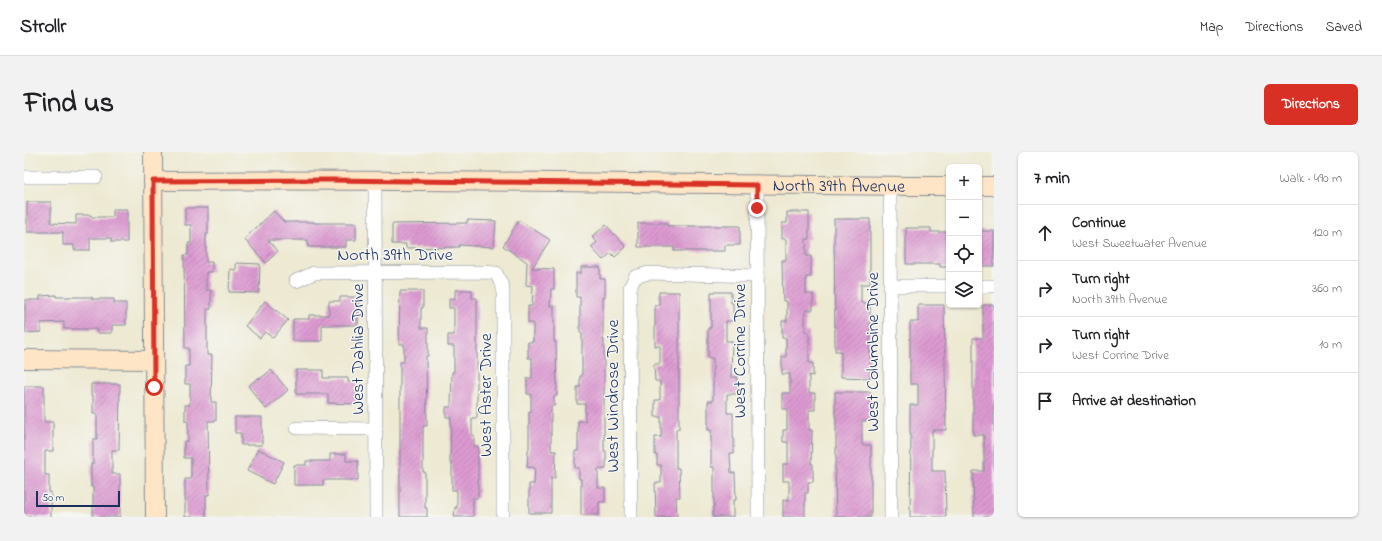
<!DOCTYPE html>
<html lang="en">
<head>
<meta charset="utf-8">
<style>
	body { margin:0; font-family:"Indie Flower",sans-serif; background:#f2f2f2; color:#202124 }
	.controls { position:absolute; right:12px; top:12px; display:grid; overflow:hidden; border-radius:6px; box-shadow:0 1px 3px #0004 }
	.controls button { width:36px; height:36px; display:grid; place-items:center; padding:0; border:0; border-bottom:1px solid #e0e0e0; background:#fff; color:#202124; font:20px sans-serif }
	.scale { position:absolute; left:12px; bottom:10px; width:84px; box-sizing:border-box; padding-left:4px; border:2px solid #1b2f5e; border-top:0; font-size:11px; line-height:14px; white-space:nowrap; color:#1b2f5e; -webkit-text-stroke:3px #f6f6f2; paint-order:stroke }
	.stop { position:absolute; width:12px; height:12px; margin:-9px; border:3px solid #d93025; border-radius:50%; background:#fff }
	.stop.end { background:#d93025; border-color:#fff; box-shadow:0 1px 4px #0008 }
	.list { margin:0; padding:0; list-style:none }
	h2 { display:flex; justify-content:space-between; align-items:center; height:52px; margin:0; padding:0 16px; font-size:17px }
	h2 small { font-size:13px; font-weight:400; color:#757577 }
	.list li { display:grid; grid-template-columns:26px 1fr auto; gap:12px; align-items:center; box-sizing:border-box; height:56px; padding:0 16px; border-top:1px solid #e0e0e0 }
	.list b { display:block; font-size:15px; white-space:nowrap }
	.list p { margin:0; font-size:13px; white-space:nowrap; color:#757577 }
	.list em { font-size:13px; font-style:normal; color:#757577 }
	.icon { flex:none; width:22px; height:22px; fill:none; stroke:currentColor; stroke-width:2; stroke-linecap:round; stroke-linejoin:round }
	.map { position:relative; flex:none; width:970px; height:365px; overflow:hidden; border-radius:6px }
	header { display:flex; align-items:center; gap:24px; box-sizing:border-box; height:56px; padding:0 20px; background:#fff; border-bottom:1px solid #e0e0e0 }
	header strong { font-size:19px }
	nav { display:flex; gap:22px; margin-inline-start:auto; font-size:14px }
	.intro { display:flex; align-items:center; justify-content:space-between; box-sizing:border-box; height:96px; padding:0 24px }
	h1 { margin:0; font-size:28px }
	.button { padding:10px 18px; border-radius:6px; background:#d93025; color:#fff; font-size:14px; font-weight:700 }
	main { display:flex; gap:24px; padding:0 24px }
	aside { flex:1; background:#fff; border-radius:6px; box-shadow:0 1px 3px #0004 }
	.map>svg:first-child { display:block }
	.building { fill:url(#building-hatch) }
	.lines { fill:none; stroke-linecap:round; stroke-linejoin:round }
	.street-casing { stroke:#848c98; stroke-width:14 }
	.secondary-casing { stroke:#848c98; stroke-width:20 }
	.street { stroke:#fff; stroke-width:13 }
	.secondary { stroke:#fde5c5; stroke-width:18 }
	.route { stroke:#d93025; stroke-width:5 }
	.labels { text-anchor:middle; stroke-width:3; stroke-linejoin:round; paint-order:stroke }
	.street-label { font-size:18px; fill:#1b2f5e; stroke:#f6f6f2 }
</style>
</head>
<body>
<header>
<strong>Strollr</strong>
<nav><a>Map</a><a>Directions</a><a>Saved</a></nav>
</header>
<div class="intro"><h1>Find us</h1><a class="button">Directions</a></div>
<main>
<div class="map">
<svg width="970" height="365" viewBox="0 0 970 365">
	<defs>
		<pattern id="building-hatch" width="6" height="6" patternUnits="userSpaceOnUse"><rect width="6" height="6" fill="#dd9ad1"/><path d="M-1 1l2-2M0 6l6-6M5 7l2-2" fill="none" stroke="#b27ead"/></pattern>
	</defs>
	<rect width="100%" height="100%" fill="#f6f6f2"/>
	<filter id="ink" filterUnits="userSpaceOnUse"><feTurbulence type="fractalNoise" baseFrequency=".025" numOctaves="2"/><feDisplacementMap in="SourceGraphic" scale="8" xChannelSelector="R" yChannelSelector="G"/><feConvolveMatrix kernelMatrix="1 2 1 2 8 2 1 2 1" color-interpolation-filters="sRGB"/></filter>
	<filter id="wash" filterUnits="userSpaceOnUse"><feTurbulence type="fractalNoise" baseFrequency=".012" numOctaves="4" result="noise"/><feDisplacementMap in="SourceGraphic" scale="16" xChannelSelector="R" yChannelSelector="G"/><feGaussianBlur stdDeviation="0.9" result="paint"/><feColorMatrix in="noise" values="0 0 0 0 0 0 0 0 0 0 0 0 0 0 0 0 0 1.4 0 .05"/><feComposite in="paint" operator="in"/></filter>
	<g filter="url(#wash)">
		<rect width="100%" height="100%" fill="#ede9d2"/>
		<g id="blocks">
			<g class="building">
				<polygon points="3,50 27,50 27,71 52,72 52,63 67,63 67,65 89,65 89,57 103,57 103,90 87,90 87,86 66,86 66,98 50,98 50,93 39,93 39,80 3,80"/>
				<polygon points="161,56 184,56 184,82 182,82 182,110 188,110 188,120 182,120 182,138 187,138 187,157 183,157 183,203 188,203 187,250 192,250 192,269 184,269 185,343 182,343 182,365 161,365 161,327 167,327 167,306 160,306 160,289 164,289 164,269 161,269 161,253 166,253 166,232 161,232 161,214 165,214 165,196 161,196 160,103 164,103 164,91 167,91 167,73 161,73"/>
				<polygon points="250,59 260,70 290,70 290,71 332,71 332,88 322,88 322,95 284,95 284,88 244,88 254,99 242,111 220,87"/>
				<polygon points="763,60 785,60 785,87 782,87 782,104 787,104 787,125 782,125 782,142 789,142 789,158 782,158 782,162 781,162 781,180 785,180 785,211 789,211 789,224 785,223 785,241 791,241 791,258 785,258 785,278 788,278 787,312 789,312 789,330 784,330 784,341 781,341 781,365 759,365 759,348 765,348 765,329 759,329 759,312 764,312 764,290 759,290 759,278 763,278 763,257 758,257 758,241 766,241 766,222 758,222 758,205 762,205 762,186 758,186 758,169 763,169 763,149 759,149 758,108 762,108 762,87 758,87 758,71 763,71"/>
				<polygon points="810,67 846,67 846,132 837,132 837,151 846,151 846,226 817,225 817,199 811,199"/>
				<polygon points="443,68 472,69 470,95 435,93 435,95 382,96 382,92 368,92 368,72 443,71"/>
				<polygon points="495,68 526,88 508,116 530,117 530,137 527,137 526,154 530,154 530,190 532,190 533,244 530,244 530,254 527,254 527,299 532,299 531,326 527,326 527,361 505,361 505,332 510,332 511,316 503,315 504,298 505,298 505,260 507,260 507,242 503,242 503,226 508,226 508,206 504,206 504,190 509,190 509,171 504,171 504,154 508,154 509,134 502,133 503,110 479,94"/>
				<polygon points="614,71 643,71 643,74 716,74 716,93 701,93 701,99 650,99 650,95 614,95"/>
				<polygon points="582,73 602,95 591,105 587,101 579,108 567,95 573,90 568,85"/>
				<polygon points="882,76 907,76 907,80 925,80 925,115 916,115 916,112 882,112"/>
				<rect x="955" y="79" width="15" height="35"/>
				<polygon points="212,111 236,112 235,141 205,140 206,117 212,118"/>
				<polygon points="557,115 576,115 576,127 581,127 581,145 579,145 579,188 580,188 580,299 582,299 582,317 574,317 574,336 581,336 581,350 575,350 575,363 557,363 557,327 555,327 555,316 551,316 551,299 554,299 554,269 561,269 561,252 553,252 553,235 556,235 556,224 558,224 558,181 556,181 556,145 552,145 552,121 557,121"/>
				<polygon points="431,138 448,138 448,146 453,146 453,266 448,266 448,283 450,283 450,294 454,294 454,346 449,346 449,365 430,365 431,355 433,356 433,338 428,338 428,311 426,311 427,265 422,265 422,255 427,255 428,220 430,220 430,194 424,194 424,183 430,183 430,156 425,156 425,147 431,147"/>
				<polygon points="376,139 399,139 399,156 397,156 397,176 404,176 404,204 402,204 403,274 399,274 399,320 401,320 401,356 403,356 403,365 376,365 376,210 380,210 380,192 375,192"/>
				<polygon points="635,140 655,140 655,277 652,277 652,316 655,316 656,345 652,345 653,365 632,365 631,331 637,331 637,313 633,313 633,303 631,303 631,285 637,285 637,265 631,265 631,248 636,248 636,229 631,229 630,212 636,212 636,194 631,194 631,153 635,153"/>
				<polygon points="687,140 707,140 707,151 709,151 709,169 702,169 702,189 708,189 707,225 713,225 713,242 703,242 703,261 709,261 709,286 710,286 710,301 706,301 707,321 711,321 712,348 709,348 709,365 689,365 689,355 690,355 690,315 687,315 687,278 684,278 684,249 689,249 689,206 684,206 684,176 687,176"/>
				<polygon points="32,143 32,145 68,145 68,147 90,147 90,151 102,151 102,173 88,173 88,181 73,181 73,177 40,177 40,170 17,171 17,180 1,181 1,148 16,148 16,144"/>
				<polygon points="316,145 334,145 334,173 298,173 298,189 269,189 269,167 285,167 285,163 305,163 305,149 316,149"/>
				<polygon points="241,149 264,168 249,186 241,180 236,186 221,174"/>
				<polygon points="894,153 920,153 922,278 908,278 908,319 921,319 922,365 886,365 887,282 886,282 886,253 894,253 894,232 886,232 886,170 894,170"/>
				<polygon points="959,153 970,153 970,365 950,365 949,319 960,319 960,283 949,283 949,186 959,186"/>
				<polygon points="247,218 264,238 242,257 224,234 234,226 236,227"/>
				<polygon points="272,218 299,218 299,226 324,226 324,230 333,230 333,252 304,251 304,242 272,242"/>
				<polygon points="67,232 96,232 95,298 88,298 88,322 96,322 96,365 69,365 69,335 67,335 67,312 69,312 69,287 73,287 73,262 69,262 69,244 67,244"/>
				<polygon points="0,234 20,234 20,270 29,270 29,299 21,299 21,323 25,323 25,340 27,340 27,365 0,365"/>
				<polygon points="811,240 847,240 847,269 838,269 838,293 847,293 847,365 812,365 811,311 812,311 812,265 811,265"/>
				<polygon points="211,265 238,265 238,293 217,293 217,281 211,281"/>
				<polygon points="234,297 260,310 249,332 223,319"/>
				<polygon points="306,302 322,302 322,309 334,309 334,328 299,328 299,333 270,333 270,313 282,313 282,309 306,309"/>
			</g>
		</g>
	</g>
	<g filter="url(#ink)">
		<use href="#blocks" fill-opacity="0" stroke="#848c98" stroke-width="1"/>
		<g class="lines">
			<defs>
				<g id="street">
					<polyline points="0,25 72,25"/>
					<polyline points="351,28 352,365"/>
					<polyline points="733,33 734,365"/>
					<polyline points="866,34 867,365"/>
					<polyline points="272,129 290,121 458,120 472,121 479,136 479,365"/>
					<polyline points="866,134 925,134"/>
					<polyline points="955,134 970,134"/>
					<polyline points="273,276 352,277"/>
					<polyline points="607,365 606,136 611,125 624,121 733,124"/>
				</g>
				<g id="secondary">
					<polyline points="129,0 131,365"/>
					<path id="s1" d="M 129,29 C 394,26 660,33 925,34"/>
					<polyline points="955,34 970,34"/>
					<polyline points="0,207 130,208"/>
				</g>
			</defs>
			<use href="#street" class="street-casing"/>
			<use href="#secondary" class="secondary-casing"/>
			<use href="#street" class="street"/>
			<use href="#secondary" class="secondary"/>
		</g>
	</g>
	<g class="lines" filter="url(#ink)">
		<polyline class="route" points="130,235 129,29 305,28 733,33 733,56"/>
	</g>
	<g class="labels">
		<g class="street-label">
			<text dy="6" stroke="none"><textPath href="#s1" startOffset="686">North 39th Avenue</textPath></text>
			<text x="371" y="108">North 39th Drive</text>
			<text transform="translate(333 197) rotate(-90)" y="6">West Dahlia Drive</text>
			<text transform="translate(715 199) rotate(-90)" y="6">West Corrine Drive</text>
			<text transform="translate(848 200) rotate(-90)" y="6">West Columbine Drive</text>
			<text transform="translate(461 243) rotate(-90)" y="6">West Aster Drive</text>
			<text transform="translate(588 244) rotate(-90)" y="6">West Windrose Drive</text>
		</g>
	</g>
</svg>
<div class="controls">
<button>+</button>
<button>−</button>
<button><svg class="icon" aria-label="locate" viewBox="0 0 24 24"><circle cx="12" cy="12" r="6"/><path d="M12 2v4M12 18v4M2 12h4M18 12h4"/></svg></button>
<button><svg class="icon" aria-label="layers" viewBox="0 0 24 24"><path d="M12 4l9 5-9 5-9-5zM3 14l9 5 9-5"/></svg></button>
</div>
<div class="scale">50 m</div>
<div class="stop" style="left:130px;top:235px"></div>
<div class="stop end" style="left:733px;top:56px"></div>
</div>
<aside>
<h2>7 min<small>Walk · 490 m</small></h2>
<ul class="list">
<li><svg class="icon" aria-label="ahead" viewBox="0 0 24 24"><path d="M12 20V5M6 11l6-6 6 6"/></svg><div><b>Continue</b><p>West Sweetwater Avenue</p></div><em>120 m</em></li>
<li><svg class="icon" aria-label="right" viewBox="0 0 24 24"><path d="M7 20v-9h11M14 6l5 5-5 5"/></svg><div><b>Turn right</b><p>North 39th Avenue</p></div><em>360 m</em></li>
<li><svg class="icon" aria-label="right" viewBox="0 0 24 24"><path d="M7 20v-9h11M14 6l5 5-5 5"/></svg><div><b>Turn right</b><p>West Corrine Drive</p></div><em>10 m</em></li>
<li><svg class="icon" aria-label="arrive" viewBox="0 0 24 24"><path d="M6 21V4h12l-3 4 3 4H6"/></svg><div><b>Arrive at destination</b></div></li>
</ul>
</aside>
</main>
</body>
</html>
